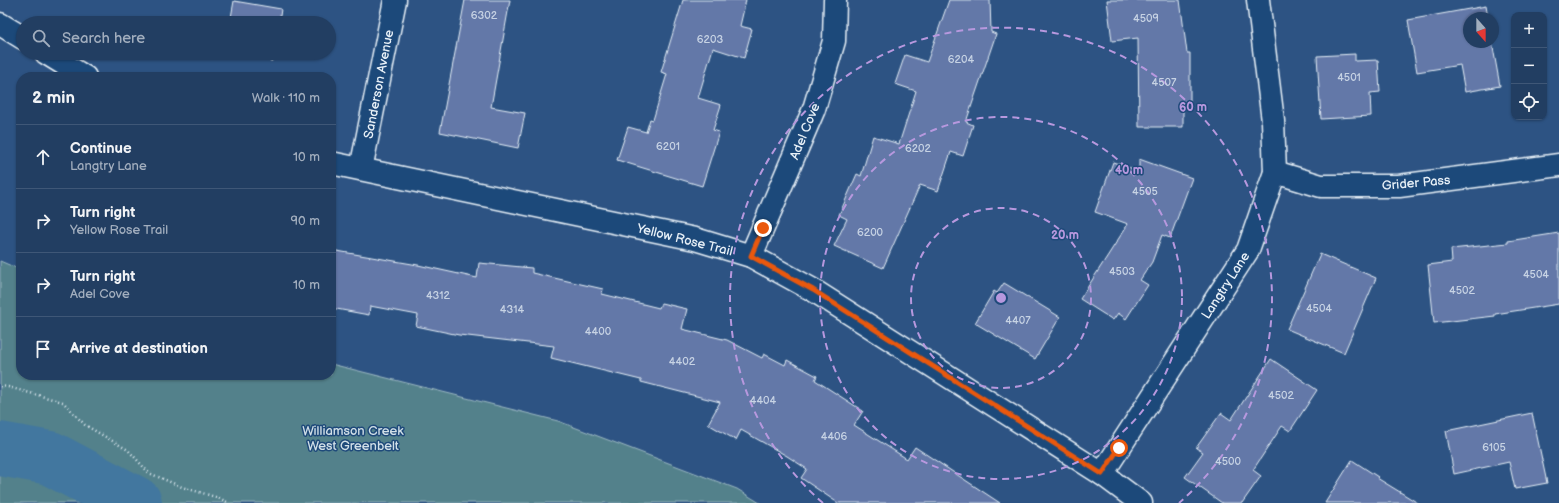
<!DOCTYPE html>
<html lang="en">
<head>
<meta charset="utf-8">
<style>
	body { margin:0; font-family:"Balsamiq Sans",sans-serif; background:#2a4568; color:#f1f3f6 }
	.controls { position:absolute; right:12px; top:12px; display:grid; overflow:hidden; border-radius:8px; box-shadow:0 1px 3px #0004 }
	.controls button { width:36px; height:36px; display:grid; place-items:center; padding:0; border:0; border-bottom:1px solid #3f5777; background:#223e62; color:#f1f3f6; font:20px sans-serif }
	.compass { position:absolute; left:1463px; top:12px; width:36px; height:36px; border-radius:50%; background:#223e62; box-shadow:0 1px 3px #0004; rotate:159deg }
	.stop { position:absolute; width:12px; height:12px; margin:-9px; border:3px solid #ea580c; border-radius:50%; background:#fff }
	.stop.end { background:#ea580c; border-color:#fff; box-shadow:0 1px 4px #0008 }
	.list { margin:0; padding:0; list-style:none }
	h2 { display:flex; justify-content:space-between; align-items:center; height:52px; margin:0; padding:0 16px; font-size:17px }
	h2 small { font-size:13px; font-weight:400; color:#a2aebe }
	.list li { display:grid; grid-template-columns:26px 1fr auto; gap:12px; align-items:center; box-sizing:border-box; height:64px; padding:0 16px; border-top:1px solid #3f5777 }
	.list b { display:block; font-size:15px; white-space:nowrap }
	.list p { margin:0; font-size:13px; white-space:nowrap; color:#a2aebe }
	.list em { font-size:13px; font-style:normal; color:#a2aebe }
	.icon { flex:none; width:22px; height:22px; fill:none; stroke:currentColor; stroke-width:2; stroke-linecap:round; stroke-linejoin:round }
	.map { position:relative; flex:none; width:1559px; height:503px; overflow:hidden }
	.search { position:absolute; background:#223e62; box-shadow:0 1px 3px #0004; left:16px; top:16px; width:320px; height:44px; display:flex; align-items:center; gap:10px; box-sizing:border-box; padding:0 14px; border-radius:22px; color:#a2aebe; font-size:15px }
	.panel { position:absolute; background:#223e62; box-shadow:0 1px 3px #0004; left:16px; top:72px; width:320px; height:308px; border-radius:16px }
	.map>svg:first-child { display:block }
	.green { fill:#52818b; stroke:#9db9c2 }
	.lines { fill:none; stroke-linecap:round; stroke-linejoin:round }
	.river { stroke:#42779f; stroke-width:54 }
	.building { fill:#6378a8; stroke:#e8f1f8 }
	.minor-casing { stroke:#e8f1f8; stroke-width:25 }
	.path { stroke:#e8f1f8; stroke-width:2.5; stroke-dasharray:1 3; stroke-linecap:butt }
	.minor { stroke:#1f4a7a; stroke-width:22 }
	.route { stroke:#ea580c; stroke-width:5 }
	.ring { fill:none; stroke:#b798de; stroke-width:2; stroke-dasharray:7 5 }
	.labels { text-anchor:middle; stroke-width:3; stroke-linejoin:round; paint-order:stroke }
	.number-label { font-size:11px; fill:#c7d3e4 }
	.street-label { font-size:13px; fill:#e8f1f8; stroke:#1f4a7a }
	.park-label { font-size:13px; fill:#d2e0e8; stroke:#1f4a7a }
	.centre { fill:#b798de; stroke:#1f4a7a; stroke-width:2 }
	.ring-label { font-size:12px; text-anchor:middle; font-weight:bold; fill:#b798de; stroke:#1f4a7a; stroke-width:3; stroke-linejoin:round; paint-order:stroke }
</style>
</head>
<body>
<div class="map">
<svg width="1559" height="503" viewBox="0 0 1559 503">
	<rect width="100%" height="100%" fill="#2d5383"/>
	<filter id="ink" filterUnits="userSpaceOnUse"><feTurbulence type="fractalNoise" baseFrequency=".025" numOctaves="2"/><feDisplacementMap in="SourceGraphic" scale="8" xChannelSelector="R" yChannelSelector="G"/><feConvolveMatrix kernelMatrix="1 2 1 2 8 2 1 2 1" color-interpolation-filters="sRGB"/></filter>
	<g filter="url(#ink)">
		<polygon class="green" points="0,261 21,270 21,375 331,375 331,364 558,421 737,489 760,503 0,503"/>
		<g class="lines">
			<polyline class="river" points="0,449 50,458 135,503"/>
		</g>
		<g class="building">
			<polygon points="465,0 510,0 491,107 525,113 518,148 440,132"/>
			<polygon points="683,0 746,0 740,26 752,29 744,58 713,48 698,98 721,105 713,130 719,132 702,186 617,160 628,127 646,132 650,119 653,120 667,74 661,72"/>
			<polygon points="949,0 990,0 991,32 996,34 966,122 973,125 963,156 951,152 938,191 920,185 883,268 834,246 847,219 839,215 857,174 861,176 873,136 899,144 916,91 895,84 905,55 927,62"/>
			<polygon points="1107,0 1180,0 1187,53 1190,53 1190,108 1183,108 1183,127 1139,127 1138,38 1112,41"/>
			<polygon points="234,1 281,9 279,23 230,23"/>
			<polygon points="1486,6 1488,18 1469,18 1469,42 1492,42 1500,86 1465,92 1460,65 1417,72 1408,20"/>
			<polygon points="226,53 273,53 272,61"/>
			<polygon points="1355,54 1355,61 1378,60 1380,92 1370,93 1371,116 1321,119 1317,56"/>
			<polygon points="1139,159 1192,178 1170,238 1162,235 1152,262 1140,280 1148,285 1126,319 1118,313 1113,320 1080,299 1128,224 1095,212 1113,162 1139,171"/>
			<polygon points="1559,233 1559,304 1495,314 1495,316 1434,323 1428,265 1452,262 1451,249 1508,243 1508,241"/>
			<polygon points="331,250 418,265 477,278 479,263 532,268 532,273 603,289 602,294 659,308 661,303 687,309 682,329 727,340 762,358 764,354 785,365 787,360 817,376 815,380 863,411 854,425 907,459 915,447 1000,503 838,503 801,478 807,469 787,456 741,430 736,440 708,424 720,402 641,382 641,380 551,358 554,346 459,335 416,326 418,315 370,306 369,315 331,308"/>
			<polygon points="1320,254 1376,278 1344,353 1287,329"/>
			<polygon points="1004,283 1060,317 1035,359 975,323 994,291 997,293"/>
			<polygon points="1271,359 1317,390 1290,431 1282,426 1253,470 1261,476 1242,503 1222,503 1185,477 1203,452 1196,448 1221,413 1231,420"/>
			<polygon points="1532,413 1547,483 1515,489 1509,462 1454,474 1446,431"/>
			<polygon points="1352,460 1378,477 1377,478 1418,503 1325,503"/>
		</g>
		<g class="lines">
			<defs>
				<g id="minor">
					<polyline points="0,24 23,38"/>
					<polyline points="46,53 85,77"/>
					<polyline points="331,163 695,239 751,256 813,290 1102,474 1141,503"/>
					<polyline points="361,169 395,0"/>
					<polyline points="1275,172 1321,186 1399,186 1559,165"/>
					<polyline points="751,256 814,109 834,41 835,0"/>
					<polyline points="1102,474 1248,250 1275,172 1273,121 1258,0"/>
				</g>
			</defs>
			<use href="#minor" class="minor-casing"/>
			<polyline class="path" points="0,386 8,387 63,402 85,425 128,450 149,473 182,487 219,498 229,503"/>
			<use href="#minor" class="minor"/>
		</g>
	</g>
	<g class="lines" filter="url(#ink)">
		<polyline class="route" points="763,228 751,256 813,290 1102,474 1119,448"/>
	</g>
	<g class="ring">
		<circle cx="1001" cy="298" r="90"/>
		<circle cx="1001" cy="298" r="181"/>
		<path d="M823 503A271 271 0 1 1 1179 503"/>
	</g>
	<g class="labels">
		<g class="number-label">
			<text x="484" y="19">6302</text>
			<text x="1146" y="22">4509</text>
			<text x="710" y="43">6203</text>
			<text x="961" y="63">6204</text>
			<text x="1349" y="81">4501</text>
			<text x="1164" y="86">4507</text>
			<text x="668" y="150">6201</text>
			<text x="918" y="152">6202</text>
			<text x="1145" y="195">4505</text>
			<text x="870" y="236">6200</text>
			<text x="1122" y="275">4503</text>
			<text x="1536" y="278">4504</text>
			<text x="1462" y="294">4502</text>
			<text x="438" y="299">4312</text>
			<text x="1319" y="312">4504</text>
			<text x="512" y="313">4314</text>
			<text x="1018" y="324">4407</text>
			<text x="598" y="335">4400</text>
			<text x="682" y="365">4402</text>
			<text x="1281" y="399">4502</text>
			<text x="763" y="404">4404</text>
			<text x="834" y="440">4406</text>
			<text x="1494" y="451">6105</text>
			<text x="1228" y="465">4500</text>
		</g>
		<g class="street-label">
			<text transform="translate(378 84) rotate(-79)" y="5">Sanderson Avenue</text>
			<text transform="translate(804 131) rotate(-68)" y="5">Adel Cove</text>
			<text transform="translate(1416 182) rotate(-5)" y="5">Grider Pass</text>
			<text transform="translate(685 239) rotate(14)" y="5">Yellow Rose Trail</text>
			<text transform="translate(1225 285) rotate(-57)" y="5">Langtry Lane</text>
		</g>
		<g class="park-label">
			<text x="353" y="435">Williamson Creek<tspan x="353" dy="15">West Greenbelt</tspan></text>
		</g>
	</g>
	<circle cx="1001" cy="298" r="6" class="centre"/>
	<g class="ring-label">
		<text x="1193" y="111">60 m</text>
		<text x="1129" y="174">40 m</text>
		<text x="1065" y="239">20 m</text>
	</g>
</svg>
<div class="controls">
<button>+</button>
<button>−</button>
<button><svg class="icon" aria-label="locate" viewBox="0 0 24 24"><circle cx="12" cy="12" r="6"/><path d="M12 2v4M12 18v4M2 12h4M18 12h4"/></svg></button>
</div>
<svg class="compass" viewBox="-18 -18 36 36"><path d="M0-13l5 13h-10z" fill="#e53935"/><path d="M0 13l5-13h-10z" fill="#a2aebe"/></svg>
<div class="stop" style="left:1119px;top:448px"></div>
<div class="stop end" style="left:763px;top:228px"></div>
<div class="search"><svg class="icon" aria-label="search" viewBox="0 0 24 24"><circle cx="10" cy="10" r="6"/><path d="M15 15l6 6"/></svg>Search here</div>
<section class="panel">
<h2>2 min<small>Walk · 110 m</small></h2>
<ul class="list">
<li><svg class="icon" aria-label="ahead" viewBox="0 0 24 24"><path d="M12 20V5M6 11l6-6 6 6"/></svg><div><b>Continue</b><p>Langtry Lane</p></div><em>10 m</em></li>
<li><svg class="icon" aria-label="right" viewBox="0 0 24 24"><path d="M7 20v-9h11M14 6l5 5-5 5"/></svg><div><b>Turn right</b><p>Yellow Rose Trail</p></div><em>90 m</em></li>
<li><svg class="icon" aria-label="right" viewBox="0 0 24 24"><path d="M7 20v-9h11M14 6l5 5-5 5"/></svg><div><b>Turn right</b><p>Adel Cove</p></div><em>10 m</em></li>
<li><svg class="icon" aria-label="arrive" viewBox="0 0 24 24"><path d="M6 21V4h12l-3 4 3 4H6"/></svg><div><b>Arrive at destination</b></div></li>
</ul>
</section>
</div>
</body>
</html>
